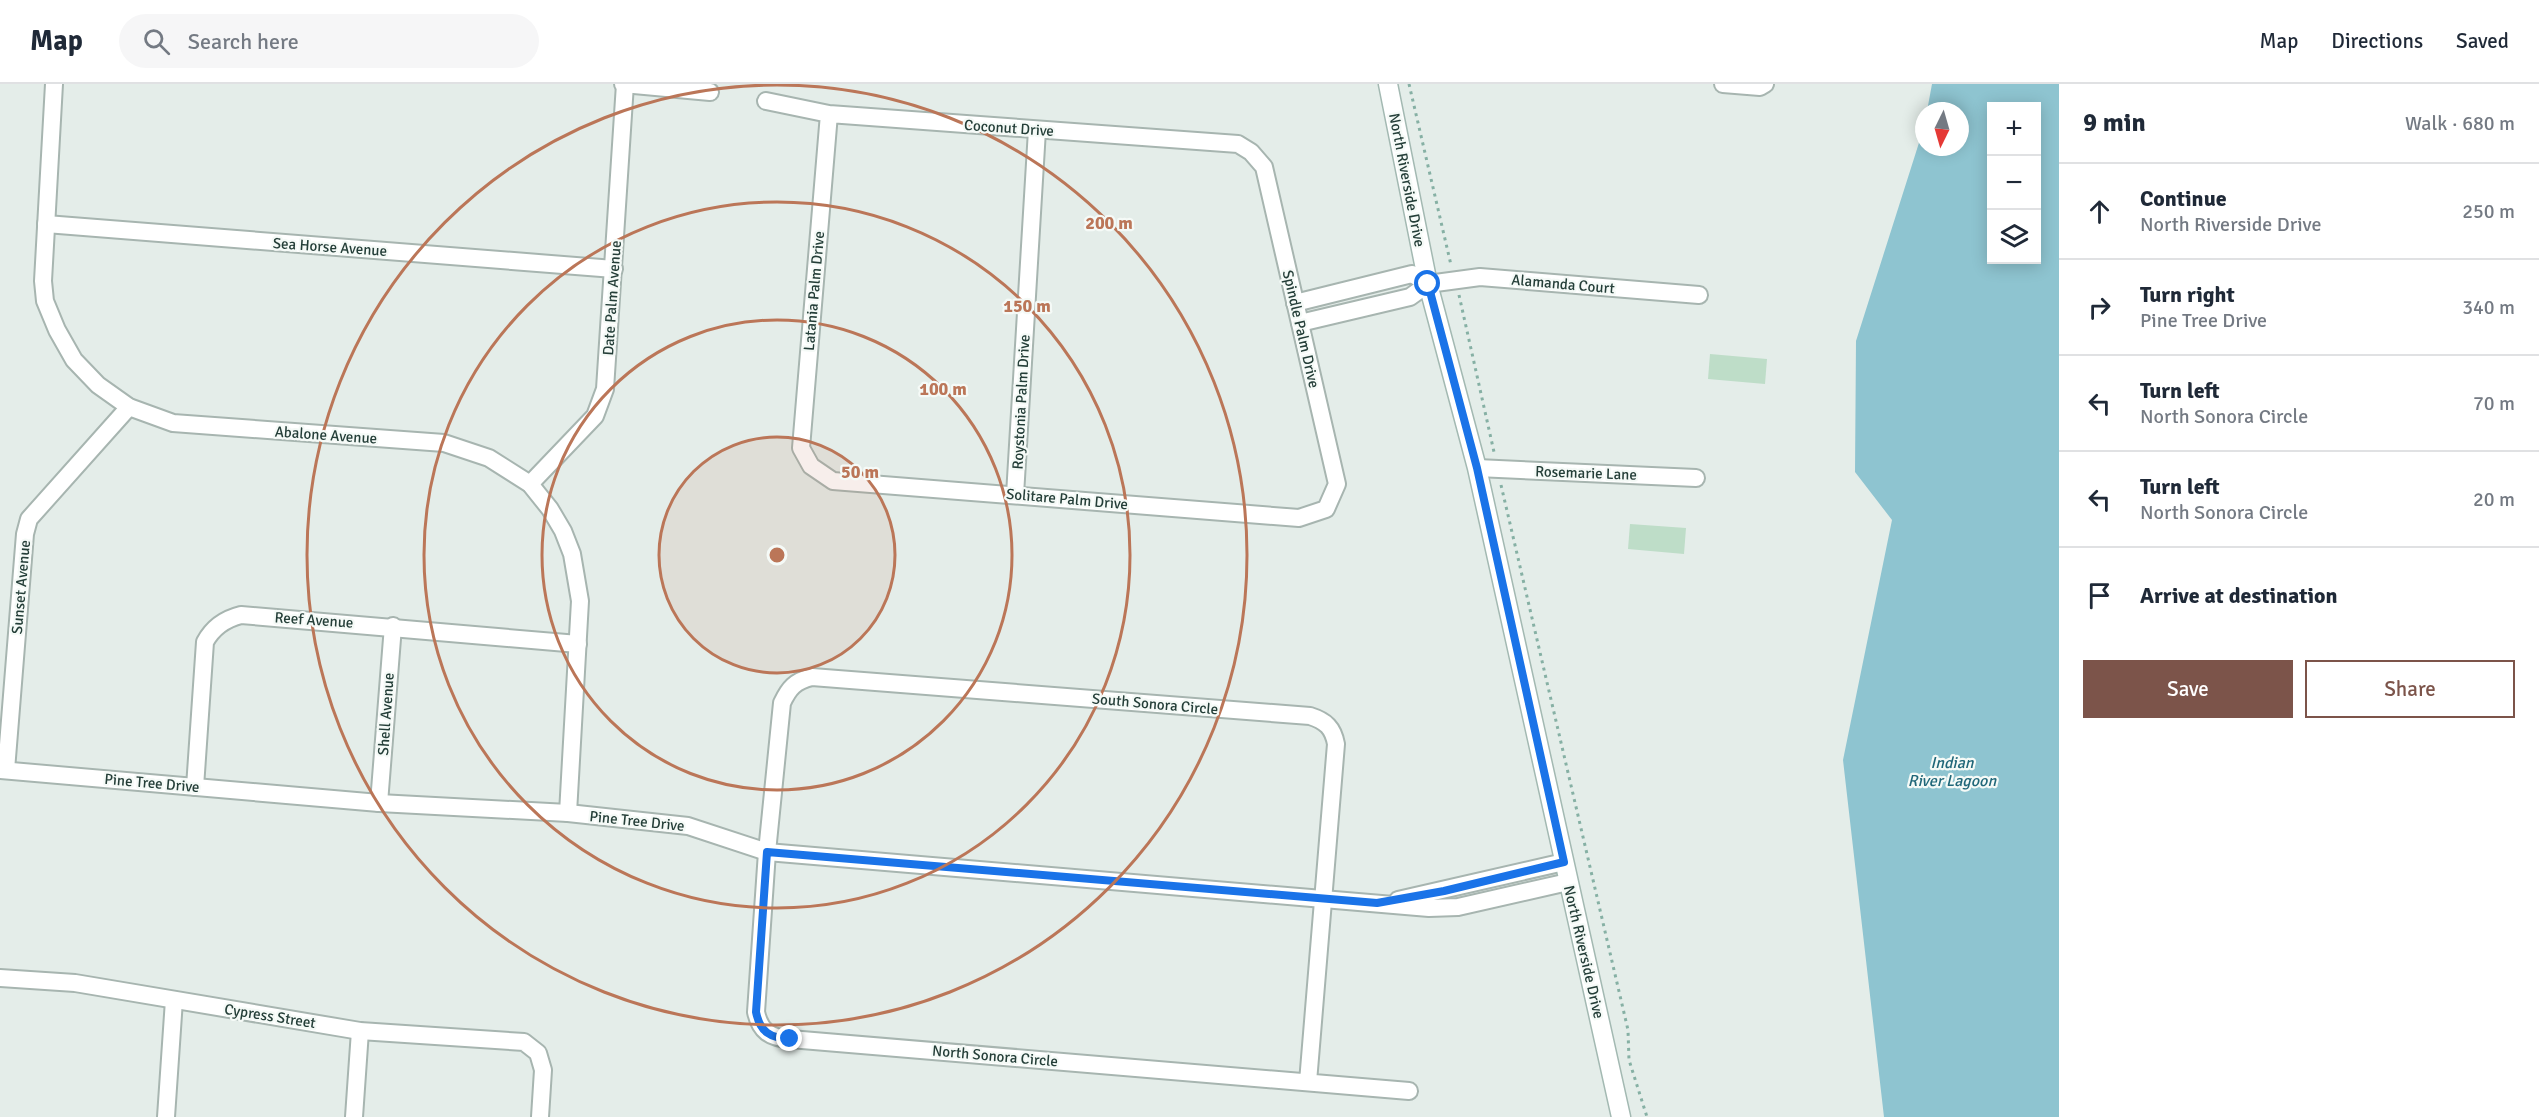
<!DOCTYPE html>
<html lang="en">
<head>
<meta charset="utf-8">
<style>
	body { margin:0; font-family:Signika,sans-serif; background:#f6f6f7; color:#1f2937 }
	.controls { position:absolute; right:18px; top:18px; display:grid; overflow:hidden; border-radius:0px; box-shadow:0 3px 15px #0003 }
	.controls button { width:54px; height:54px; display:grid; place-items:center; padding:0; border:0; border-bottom:2px solid #e0e1e3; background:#fff; color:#1f2937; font:30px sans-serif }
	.compass { position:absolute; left:1915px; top:18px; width:54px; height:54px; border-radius:50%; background:#fff; box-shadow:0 3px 15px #0003; rotate:185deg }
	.stop { position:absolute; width:18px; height:18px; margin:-14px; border:4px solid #1a73e8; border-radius:50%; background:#fff }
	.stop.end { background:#1a73e8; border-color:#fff; box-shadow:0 2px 6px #0008 }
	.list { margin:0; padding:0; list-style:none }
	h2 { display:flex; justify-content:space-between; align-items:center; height:78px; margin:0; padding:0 24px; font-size:26px }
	h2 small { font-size:20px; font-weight:400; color:#747a83 }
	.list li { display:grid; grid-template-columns:39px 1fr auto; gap:18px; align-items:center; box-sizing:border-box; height:96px; padding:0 24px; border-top:2px solid #e0e1e3 }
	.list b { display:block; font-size:22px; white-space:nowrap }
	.list p { margin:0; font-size:20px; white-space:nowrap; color:#747a83 }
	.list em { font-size:20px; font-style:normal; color:#747a83 }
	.actions { display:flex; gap:12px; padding:18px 24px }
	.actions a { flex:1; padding:14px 0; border:2px solid #7c544a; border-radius:0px; text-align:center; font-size:21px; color:#7c544a }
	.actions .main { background:#7c544a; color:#fff }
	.icon { flex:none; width:33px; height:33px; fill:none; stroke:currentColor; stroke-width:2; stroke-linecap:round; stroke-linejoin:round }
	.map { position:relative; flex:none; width:2059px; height:1033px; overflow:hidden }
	header { display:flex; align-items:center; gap:36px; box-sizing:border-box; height:84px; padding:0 30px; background:#fff; border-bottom:2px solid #e0e1e3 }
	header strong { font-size:28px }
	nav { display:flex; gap:33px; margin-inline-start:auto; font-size:21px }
	.search { width:420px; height:54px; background:#f6f6f7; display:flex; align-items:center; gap:15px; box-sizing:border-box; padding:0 21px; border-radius:33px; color:#747a83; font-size:22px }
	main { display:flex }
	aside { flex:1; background:#fff }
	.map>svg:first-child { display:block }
	.green { fill:#beddc8 }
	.water { fill:#8ec4d0; fill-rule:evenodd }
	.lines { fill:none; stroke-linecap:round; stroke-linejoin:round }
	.street-casing { stroke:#a7b5b0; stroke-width:20 }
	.secondary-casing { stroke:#a3b9b2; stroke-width:21 }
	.path { stroke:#86b0a4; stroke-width:3; stroke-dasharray:3 4.5; stroke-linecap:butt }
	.street { stroke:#fff; stroke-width:16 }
	.secondary { stroke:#fff; stroke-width:18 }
	.route { stroke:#1a73e8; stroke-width:8 }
	.ring { fill:none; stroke:#bb7658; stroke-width:3 }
	.labels { text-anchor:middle; stroke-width:4.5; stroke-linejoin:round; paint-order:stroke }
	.street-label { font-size:15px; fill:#243e38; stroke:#f5faf7 }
	.water-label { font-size:16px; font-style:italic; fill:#206779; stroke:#f5faf7 }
	.centre { fill:#bb7658; stroke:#f5faf7; stroke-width:3 }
	.ring-label { font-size:18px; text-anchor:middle; font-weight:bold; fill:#bb7658; stroke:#f5faf7; stroke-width:4.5; stroke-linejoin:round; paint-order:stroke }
</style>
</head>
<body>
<header>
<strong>Map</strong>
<div class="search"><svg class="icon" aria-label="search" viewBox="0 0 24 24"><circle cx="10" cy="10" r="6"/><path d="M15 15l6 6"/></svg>Search here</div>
<nav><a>Map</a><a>Directions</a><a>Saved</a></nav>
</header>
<main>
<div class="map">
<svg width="2059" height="1033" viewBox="0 0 2059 1033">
	<rect width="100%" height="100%" fill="#e4ede9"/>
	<g class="green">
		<polygon points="1710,270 1767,275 1765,300 1708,295"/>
		<polygon points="1630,440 1686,444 1684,470 1628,465"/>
	</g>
	<path class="water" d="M 1932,0 L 2059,0 L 2059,1033 L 1884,1033 L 1843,676 L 1892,436 L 1855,388 L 1856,257 L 1924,43 L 1924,63 L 1960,63 L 1960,27 L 1927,27 ZM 1992,22 L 2036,22 L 2036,176 L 1992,176 Z"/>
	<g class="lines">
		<defs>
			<g id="street">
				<polyline points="54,0 43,197 45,217 57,246 74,276 98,301 129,323 173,339 444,359 489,374 530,400 550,425 563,447 572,470 580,517 568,729"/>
				<polyline points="623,0 710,8"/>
				<polyline points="1723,0 1760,3 1765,0"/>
				<polyline points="766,17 829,30 1238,60 1251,68 1264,83 1337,400 1326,425 1299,434 833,397 811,382 801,364 829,30"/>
				<polyline points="46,140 614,185"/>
				<polyline points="1295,219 1412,190 1428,200"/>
				<polyline points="1300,239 1410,213 1428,200 1480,193 1699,211"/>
				<polyline points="1477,384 1696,394"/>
				<polyline points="530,400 595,332 605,305 625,0"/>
				<polyline points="1015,411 1037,46"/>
				<polyline points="0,686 379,719 568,729 688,742 767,768 1429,824 1458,823 1568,798"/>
				<polyline points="6,686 25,450 29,435 129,323"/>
				<path d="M 195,703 L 205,558 C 213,543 225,535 241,531 L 578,560"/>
				<polyline points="379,719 393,542"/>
				<polyline points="1398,816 1564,778"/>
				<polyline points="0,894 75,899 360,947 524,958 538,969 543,986 540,1033"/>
				<path d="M 1308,998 L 1336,660 C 1333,644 1326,637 1310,632 L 812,593 C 795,597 789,604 782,619 L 767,768 L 756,928 C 760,947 770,954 790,955 L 1409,1007"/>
				<polyline points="166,1033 174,916"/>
				<polyline points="354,1033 360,947"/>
			</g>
			<polyline id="secondary" points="1388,0 1428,200 1477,384 1621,1033"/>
		</defs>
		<use href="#street" class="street-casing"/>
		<use href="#secondary" class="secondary-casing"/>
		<g class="path">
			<polyline points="1409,0 1451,181"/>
			<polyline points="1459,211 1494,368"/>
			<polyline points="1501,401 1628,946 1629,976 1647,1033"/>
		</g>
		<use href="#street" class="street"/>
		<use href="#secondary" class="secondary"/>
	</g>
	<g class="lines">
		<path class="route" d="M 790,955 C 770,954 760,948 756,928 L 767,768 L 1377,819 L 1444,807 L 1564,778 L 1477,384 L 1428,200"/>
	</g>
	<circle cx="777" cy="471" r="118" fill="#bb7658" fill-opacity=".12"/>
	<g class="ring">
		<circle cx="777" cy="471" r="118"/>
		<circle cx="777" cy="471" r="235"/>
		<circle cx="777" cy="471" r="353"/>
		<circle cx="777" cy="471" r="470"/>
	</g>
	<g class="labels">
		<g class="street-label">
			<text transform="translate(1009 44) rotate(4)" y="5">Coconut Drive</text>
			<text transform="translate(1407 96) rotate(79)" y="5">North Riverside Drive</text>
			<text transform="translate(330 163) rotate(4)" y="5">Sea Horse Avenue</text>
			<text transform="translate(1563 200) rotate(5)" y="5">Alamanda Court</text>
			<text transform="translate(814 207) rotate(-85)" y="5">Latania Palm Drive</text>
			<text transform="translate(612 214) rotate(-86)" y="5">Date Palm Avenue</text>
			<text transform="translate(1301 245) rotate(77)" y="5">Spindle Palm Drive</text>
			<text transform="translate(1021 318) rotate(-87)" y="5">Roystonia Palm Drive</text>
			<text transform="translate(326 351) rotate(4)" y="5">Abalone Avenue</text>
			<text transform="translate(1586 389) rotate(2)" y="5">Rosemarie Lane</text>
			<text transform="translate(1067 415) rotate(5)" y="5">Solitare Palm Drive</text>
			<text transform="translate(21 503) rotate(-85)" y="5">Sunset Avenue</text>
			<text transform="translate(314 536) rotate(4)" y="5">Reef Avenue</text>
			<text transform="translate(1155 620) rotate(5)" y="5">South Sonora Circle</text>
			<text transform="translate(386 630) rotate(-86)" y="5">Shell Avenue</text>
			<text transform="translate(152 699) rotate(5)" y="5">Pine Tree Drive</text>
			<text transform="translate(637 737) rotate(6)" y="5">Pine Tree Drive</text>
			<text transform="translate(1584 868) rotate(77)" y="5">North Riverside Drive</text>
			<text transform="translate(270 932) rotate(9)" y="5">Cypress Street</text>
			<text transform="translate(995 972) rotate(5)" y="5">North Sonora Circle</text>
		</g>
		<g class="water-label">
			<text x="1952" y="684">Indian<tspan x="1952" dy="18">River Lagoon</tspan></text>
		</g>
	</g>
	<circle cx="777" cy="471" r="9" class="centre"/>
	<g class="ring-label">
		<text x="1109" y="145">200 m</text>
		<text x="1027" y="228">150 m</text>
		<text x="943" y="311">100 m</text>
		<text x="860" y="394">50 m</text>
	</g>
</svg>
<div class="controls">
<button>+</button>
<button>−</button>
<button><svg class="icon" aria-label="layers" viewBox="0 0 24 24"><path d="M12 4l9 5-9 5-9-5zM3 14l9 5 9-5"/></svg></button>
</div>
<svg class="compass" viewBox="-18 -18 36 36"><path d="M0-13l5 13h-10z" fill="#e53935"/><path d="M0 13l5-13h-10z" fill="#747a83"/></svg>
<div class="stop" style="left:1428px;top:200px"></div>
<div class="stop end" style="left:790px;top:955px"></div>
</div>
<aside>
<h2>9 min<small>Walk · 680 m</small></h2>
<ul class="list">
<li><svg class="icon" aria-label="ahead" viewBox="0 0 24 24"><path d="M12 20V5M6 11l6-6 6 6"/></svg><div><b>Continue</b><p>North Riverside Drive</p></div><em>250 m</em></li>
<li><svg class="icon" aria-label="right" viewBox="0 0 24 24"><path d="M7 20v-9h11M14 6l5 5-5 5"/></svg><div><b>Turn right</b><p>Pine Tree Drive</p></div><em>340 m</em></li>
<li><svg class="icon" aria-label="left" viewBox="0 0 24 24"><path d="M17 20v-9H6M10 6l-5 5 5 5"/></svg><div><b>Turn left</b><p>North Sonora Circle</p></div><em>70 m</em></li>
<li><svg class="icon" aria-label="left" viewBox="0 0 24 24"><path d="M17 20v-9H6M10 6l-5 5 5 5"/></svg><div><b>Turn left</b><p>North Sonora Circle</p></div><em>20 m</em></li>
<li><svg class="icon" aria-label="arrive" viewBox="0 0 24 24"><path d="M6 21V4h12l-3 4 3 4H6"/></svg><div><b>Arrive at destination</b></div></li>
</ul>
<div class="actions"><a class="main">Save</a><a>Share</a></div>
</aside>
</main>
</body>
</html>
